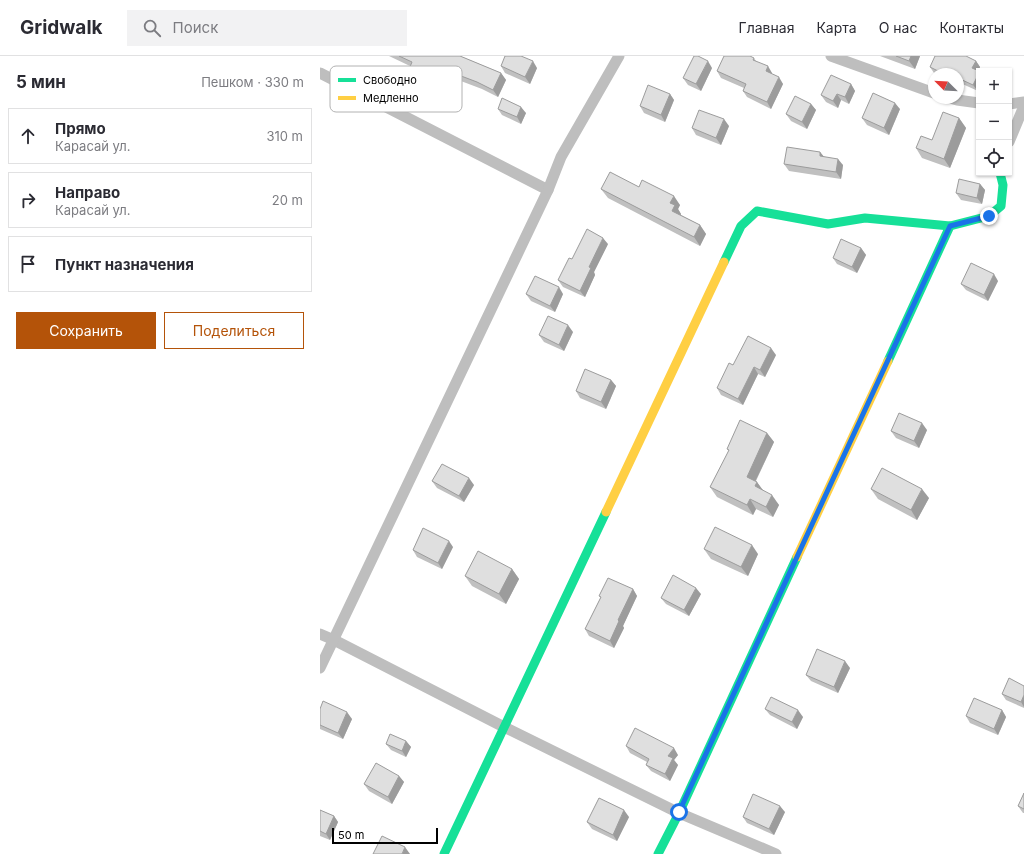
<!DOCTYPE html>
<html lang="ru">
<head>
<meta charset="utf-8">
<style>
	body { margin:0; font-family:Inter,sans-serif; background:#f2f2f3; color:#2b2b33 }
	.controls { position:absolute; right:12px; top:12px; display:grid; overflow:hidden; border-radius:0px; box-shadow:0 1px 3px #0004 }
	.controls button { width:36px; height:36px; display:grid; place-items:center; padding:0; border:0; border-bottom:1px solid #e1e1e2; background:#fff; color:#2b2b33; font:20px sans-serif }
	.compass { position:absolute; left:608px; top:12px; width:36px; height:36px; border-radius:50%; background:#fff; box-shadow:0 1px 3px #0004; rotate:294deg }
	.scale { position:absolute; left:12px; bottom:10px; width:106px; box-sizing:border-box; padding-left:4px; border:2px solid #000; border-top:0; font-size:11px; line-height:14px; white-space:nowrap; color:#000; -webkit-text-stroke:3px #fff; paint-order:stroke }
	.stop { position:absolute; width:12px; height:12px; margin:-9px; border:3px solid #1a73e8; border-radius:50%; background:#fff }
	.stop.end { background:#1a73e8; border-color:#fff; box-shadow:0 1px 4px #0008 }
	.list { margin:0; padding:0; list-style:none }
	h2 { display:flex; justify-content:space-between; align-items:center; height:52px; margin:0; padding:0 16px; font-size:17px }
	h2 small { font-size:13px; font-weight:400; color:#7c7c81 }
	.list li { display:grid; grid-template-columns:26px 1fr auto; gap:12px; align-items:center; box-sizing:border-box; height:56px; margin:0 8px 8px; padding:0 8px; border:1px solid #e1e1e2; border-radius:0px }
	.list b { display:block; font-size:15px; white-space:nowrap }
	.list p { margin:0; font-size:13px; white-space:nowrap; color:#7c7c81 }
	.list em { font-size:13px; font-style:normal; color:#7c7c81 }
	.actions { display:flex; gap:8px; padding:12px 16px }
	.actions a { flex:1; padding:9px 0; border:1px solid #b45309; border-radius:0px; text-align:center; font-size:14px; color:#b45309 }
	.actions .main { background:#b45309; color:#fff }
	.icon { flex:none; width:22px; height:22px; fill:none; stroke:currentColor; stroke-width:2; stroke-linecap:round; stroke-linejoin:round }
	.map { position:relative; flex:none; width:704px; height:798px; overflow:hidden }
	header { display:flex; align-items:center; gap:24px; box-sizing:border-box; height:56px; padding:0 20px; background:#fff; border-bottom:1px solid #e1e1e2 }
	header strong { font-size:19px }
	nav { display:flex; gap:22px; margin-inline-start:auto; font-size:14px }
	.search { width:280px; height:36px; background:#f2f2f3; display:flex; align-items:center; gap:10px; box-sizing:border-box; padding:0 14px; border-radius:0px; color:#7c7c81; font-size:15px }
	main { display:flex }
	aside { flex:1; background:#fff }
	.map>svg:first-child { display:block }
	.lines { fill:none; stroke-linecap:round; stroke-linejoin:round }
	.street { stroke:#bebebe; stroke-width:11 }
	.fast { stroke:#16e098; stroke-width:9 }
	.slow { stroke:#ffcf43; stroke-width:9 }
	.wall { fill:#c0c0c0 }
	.shaded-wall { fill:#9c9c9c }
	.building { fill:#dfdfdf; stroke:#9c9c9c }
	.route { stroke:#1a73e8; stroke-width:5 }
	.key { fill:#fff; stroke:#b2b2b2; stroke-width:1 }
	.key-label { font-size:11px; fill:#000 }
</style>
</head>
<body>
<header>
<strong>Gridwalk</strong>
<div class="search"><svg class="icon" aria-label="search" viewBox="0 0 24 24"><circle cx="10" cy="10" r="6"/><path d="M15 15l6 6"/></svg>Поиск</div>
<nav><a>Главная</a><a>Карта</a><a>О нас</a><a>Контакты</a></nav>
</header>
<main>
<aside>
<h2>5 мин<small>Пешком · 330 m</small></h2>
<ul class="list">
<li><svg class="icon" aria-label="ahead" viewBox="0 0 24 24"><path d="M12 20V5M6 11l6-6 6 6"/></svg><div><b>Прямо</b><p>Карасай ул.</p></div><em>310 m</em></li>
<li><svg class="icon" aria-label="right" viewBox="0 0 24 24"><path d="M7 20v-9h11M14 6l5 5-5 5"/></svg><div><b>Направо</b><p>Карасай ул.</p></div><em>20 m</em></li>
<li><svg class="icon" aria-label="arrive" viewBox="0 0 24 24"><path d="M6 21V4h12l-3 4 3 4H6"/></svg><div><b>Пункт назначения</b></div></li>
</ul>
<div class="actions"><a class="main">Сохранить</a><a>Поделиться</a></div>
</aside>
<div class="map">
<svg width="704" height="798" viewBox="0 0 704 798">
	<rect width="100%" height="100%" fill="#fff"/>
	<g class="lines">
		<g class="street">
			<polyline points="511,0 614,37"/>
			<polyline points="0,17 228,134"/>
			<polyline points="630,42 637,44 659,47"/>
			<polyline points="689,48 704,46"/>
			<polyline points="689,86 704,50"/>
			<polyline points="0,578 14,584 184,671 359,757 456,798"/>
			<polyline points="0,612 228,134 241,101 299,0"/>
		</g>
		<g class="fast">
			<polyline points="404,206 421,170 437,155 508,168 545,162 630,170"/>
			<polyline points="568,305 630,170 669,160 681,150 683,129 680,117"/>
			<polyline points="124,798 286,456"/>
			<polyline points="338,798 359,757 477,501"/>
		</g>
		<g class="slow">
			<polyline points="286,456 404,206"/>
			<polyline points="477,501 568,305"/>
		</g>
	</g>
	<g class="wall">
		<polygon points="69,0 140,0 181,17 186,24 178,41 162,33 125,19 114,48 88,37 82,30 90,10"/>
		<polygon points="560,0 600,0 595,13"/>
		<polygon points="434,2 436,5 452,17 452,18 463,28 451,53 427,41 423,35 424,32 401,22 397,15"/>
		<polygon points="656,5 660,11 658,15 659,15 659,33 658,35 638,26 638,18 616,18 614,17 610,11"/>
		<polygon points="181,10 217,12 210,28 185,17"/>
		<polygon points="392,12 381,35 368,29 363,22"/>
		<polygon points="531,28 535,35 529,48 521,44 518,52 506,46 501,39"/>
		<polygon points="350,38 354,44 345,66 324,57 320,50"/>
		<polygon points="491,48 496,54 487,73 471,65 466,58"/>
		<polygon points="178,53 206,57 201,68 182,59"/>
		<polygon points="580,53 569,79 547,69 542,62"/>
		<polygon points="639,62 646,72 630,112 602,102 596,92 612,84"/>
		<polygon points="409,70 401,89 376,79 372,72"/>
		<polygon points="500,96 504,101 523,109 521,123 469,115 464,108"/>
		<polygon points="660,128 665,134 662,148 641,144 636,137"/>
		<polygon points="319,131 360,149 358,153 361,158 361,159 380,169 386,178 380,190 288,142 281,133"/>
		<polygon points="288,188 274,216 275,219 265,241 243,231 238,224 252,203"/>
		<polygon points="541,192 546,199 537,217 517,208 513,202"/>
		<polygon points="678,225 668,245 646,234 641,228"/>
		<polygon points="206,238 243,238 235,256 211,245"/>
		<polygon points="253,276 244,295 224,286 219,279"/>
		<polygon points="456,299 445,321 438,318 423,349 401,339 397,332 413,309"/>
		<polygon points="291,324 296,330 286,353 260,342 256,335"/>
		<polygon points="607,374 599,392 576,382 571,375"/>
		<polygon points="447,377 454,386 436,425 443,434 459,449 453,461 436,453 433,459 397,441 390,431 409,395 407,393"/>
		<polygon points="112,425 154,429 144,446 117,432"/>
		<polygon points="551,433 609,442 597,464 558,443"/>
		<polygon points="133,491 122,513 97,501 93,494"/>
		<polygon points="384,493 438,498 428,520 391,503"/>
		<polygon points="192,513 199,523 186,548 152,530 145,520"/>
		<polygon points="313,533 317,540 303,570 304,572 294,592 269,580 265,573 281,541 279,540"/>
		<polygon points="381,538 369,560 346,548 341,542"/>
		<polygon points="530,612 518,637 491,625 486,619"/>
		<polygon points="704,630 704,652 686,644 682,638"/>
		<polygon points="0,653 32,663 23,683 0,673"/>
		<polygon points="445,653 483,661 477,673 450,659"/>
		<polygon points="682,654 686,661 678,679 650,667 646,660"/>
		<polygon points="86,685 91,691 86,701 71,694 66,688"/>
		<polygon points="306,690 358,699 354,704 358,709 350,725 331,715 326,709 327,706 310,697"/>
		<polygon points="79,720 84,726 72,748 49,735 44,728"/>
		<polygon points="704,737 704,757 703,757 698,750"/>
		<polygon points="0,754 14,760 18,766 10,784 0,780"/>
		<polygon points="465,756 454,779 427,767 423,761"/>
		<polygon points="309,761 297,785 272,773 267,766"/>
	</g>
	<g class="shaded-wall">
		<polygon points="591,0 600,0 595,13 589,5"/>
		<polygon points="213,5 217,12 210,28 205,21"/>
		<polygon points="388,5 392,12 381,35 376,28"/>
		<polygon points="656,5 660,11 657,18 652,12"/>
		<polygon points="448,10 452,17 450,22 446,15"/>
		<polygon points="120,12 125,19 114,48 109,40"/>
		<polygon points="181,17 186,24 178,41 173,34"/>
		<polygon points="659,17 659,33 658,35 653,29"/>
		<polygon points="459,21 463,28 451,53 447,46"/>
		<polygon points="531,28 535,35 529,48 525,41"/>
		<polygon points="350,38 354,44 345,66 341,59"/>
		<polygon points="517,38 521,44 518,52 513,45"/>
		<polygon points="575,47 580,53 569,79 564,72"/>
		<polygon points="491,48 496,54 487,73 482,66"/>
		<polygon points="201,51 206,57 201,68 197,61"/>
		<polygon points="639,62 646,72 630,112 624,103"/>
		<polygon points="404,63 409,70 401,89 396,82"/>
		<polygon points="500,96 505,102 500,100"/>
		<polygon points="518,103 523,109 521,123 516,116"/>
		<polygon points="660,128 665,134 662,148 657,142"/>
		<polygon points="354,140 360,149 358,153 361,158 358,164 352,155 350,147"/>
		<polygon points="380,169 386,178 380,190 374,181"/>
		<polygon points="283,182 288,188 274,216 275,219 265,241 260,235 269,211"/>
		<polygon points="541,192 546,199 537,217 532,211"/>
		<polygon points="674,218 678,225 668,245 664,239"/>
		<polygon points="239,231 243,238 235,256 230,250"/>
		<polygon points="248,269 253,276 244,295 239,289"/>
		<polygon points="451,292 456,299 445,321 440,314"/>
		<polygon points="434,311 438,318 423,349 418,343"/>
		<polygon points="291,324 296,330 286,353 281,346"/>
		<polygon points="602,367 607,374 599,392 594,385"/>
		<polygon points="447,377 454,386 433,430 427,421"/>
		<polygon points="149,422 154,429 144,446 139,440"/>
		<polygon points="437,426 444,436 435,430"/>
		<polygon points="602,433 609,442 597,464 591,454"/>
		<polygon points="452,439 459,449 453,461 446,451"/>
		<polygon points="430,443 436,453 433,459 427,449"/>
		<polygon points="129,485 133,491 122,513 118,507"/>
		<polygon points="432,489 438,498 428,520 421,511"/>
		<polygon points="192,513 199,523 186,548 179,538"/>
		<polygon points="376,532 381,538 369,560 364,554"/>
		<polygon points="313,533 317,540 303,570 304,572 294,592 290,585 298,564"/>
		<polygon points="525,605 530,612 518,637 514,631"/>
		<polygon points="704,639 704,651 701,646"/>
		<polygon points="478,654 483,661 477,673 472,666"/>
		<polygon points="682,654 686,661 678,679 674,673"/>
		<polygon points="27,656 32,663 23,683 18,677"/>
		<polygon points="86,685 91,691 86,701 82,695"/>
		<polygon points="354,692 358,699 354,704 358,709 350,725 345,718 348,700"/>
		<polygon points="79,720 84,726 72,748 68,741"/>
		<polygon points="460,750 465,756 454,779 449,773"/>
		<polygon points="304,754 309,761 297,785 293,779"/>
		<polygon points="14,760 18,766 10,784 6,778"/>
		<polygon points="85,791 90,798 82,798"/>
	</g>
	<g class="building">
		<polygon points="79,0 140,0 181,17 173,34 157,26 120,12 109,40 82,30 92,6"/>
		<polygon points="185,0 201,0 213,5 205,21 181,10"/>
		<polygon points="374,0 378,0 388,5 376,28 363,22"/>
		<polygon points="404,0 430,0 434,2 433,4 448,10 446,15 459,21 447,46 423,35 426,28 397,15"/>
		<polygon points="576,0 591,0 589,5"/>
		<polygon points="615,0 646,0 656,5 652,12 659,15 659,17 653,29 638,22 638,18 624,18 610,11"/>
		<polygon points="511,19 531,28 525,41 517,38 513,45 501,39"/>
		<polygon points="328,29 350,38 341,59 320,50"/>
		<polygon points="553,37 575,47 564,72 542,62"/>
		<polygon points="475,40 491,48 482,66 466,58"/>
		<polygon points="182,42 201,51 197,61 178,53"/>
		<polygon points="379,54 404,63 396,82 372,72"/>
		<polygon points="623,56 639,62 624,103 596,92 601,80 612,84"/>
		<polygon points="467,91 500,96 500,100 518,103 516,116 464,108"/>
		<polygon points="290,116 319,131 322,124 354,140 350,147 355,149 352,155 380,169 374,181 281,133"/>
		<polygon points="639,123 660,128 657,142 636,137"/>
		<polygon points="267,173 283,182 269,211 271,212 260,235 238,224 249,202 252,203"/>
		<polygon points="521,183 541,192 532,211 513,202"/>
		<polygon points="651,207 674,218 664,239 641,228"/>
		<polygon points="215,220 239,231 230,250 206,238"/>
		<polygon points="228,260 248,269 239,289 219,279"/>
		<polygon points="428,280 451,292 440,314 434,311 418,343 397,332 409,307 413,309"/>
		<polygon points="265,313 291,324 281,346 256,335"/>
		<polygon points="579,357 602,367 594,385 571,375"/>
		<polygon points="420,364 447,377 427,421 437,426 435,430 452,439 446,451 430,443 427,449 390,431 409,394 407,393"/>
		<polygon points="122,408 149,422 139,440 112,425"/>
		<polygon points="562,412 602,433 591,454 551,433"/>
		<polygon points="395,471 432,489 421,511 384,493"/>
		<polygon points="103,472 129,485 118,507 93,494"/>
		<polygon points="158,495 192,513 179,538 145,520"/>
		<polygon points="353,519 376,532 364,554 341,542"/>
		<polygon points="288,522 313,533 298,564 299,565 290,585 265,573 281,541 279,540"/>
		<polygon points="497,593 525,605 514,631 486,619"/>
		<polygon points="689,622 704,630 704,639 701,646 682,638"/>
		<polygon points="451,641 478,654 472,666 445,653"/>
		<polygon points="654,642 682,654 674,673 646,660"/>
		<polygon points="3,645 27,656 18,677 0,669 0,653"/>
		<polygon points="315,672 354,692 348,700 353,702 345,718 326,709 329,703 306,690"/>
		<polygon points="70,678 86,685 82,695 66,688"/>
		<polygon points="56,707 79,720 68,741 44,728"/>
		<polygon points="704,737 704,753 698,750"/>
		<polygon points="433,738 460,750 449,773 423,761"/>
		<polygon points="279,742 304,754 293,779 267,766"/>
		<polygon points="0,754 14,760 6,778 0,775"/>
		<polygon points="62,780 85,791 82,798 53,798"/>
	</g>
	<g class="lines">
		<polyline class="route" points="359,756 630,170 669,160"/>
	</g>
	<rect x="10" y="10" width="132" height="46" rx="6" class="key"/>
	<rect x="18" y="22" width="18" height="4" fill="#16e098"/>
	<rect x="18" y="40" width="18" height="4" fill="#ffcf43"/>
	<g class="key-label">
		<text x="43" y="28">Свободно</text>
		<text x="43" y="46">Медленно</text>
	</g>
</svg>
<div class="controls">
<button>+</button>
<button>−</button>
<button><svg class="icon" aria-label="locate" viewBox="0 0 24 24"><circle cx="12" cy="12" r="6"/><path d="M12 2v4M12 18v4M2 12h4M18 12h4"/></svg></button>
</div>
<svg class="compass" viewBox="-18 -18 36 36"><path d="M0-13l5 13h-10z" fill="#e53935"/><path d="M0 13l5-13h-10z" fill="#7c7c81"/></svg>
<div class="scale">50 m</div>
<div class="stop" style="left:359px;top:756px"></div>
<div class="stop end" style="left:669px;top:160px"></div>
</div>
</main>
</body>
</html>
